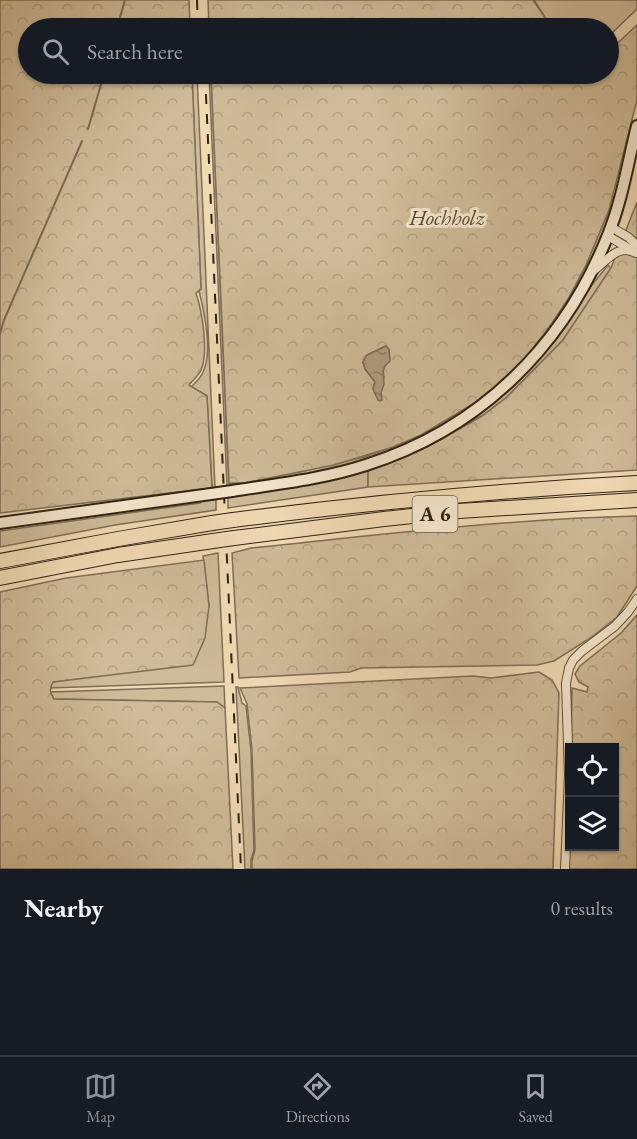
<!DOCTYPE html>
<html lang="en">
<head>
<meta charset="utf-8">
<style>
	body { margin:0; font-family:"EB Garamond",serif; background:#242831; color:#f1f3f6 }
	.controls { position:absolute; right:18px; bottom:18px; display:grid; overflow:hidden; border-radius:0px; box-shadow:0 2px 4px #0004 }
	.controls button { width:54px; height:54px; display:grid; place-items:center; padding:0; border:0; border-bottom:2px solid #363941; background:#171b24; color:#f1f3f6; font:30px sans-serif }
	.list { margin:0; padding:0; list-style:none }
	h2 { display:flex; justify-content:space-between; align-items:center; height:78px; margin:0; padding:0 24px; font-size:26px }
	h2 small { font-size:20px; font-weight:400; color:#9ea1a6 }
	.icon { flex:none; width:33px; height:33px; fill:none; stroke:currentColor; stroke-width:2; stroke-linecap:round; stroke-linejoin:round }
	.map { position:relative; flex:none; width:637px; height:869px; overflow:hidden }
	.search { position:absolute; background:#171b24; box-shadow:0 2px 4px #0004; left:18px; right:18px; top:18px; height:66px; display:flex; align-items:center; gap:15px; box-sizing:border-box; padding:0 21px; border-radius:33px; color:#9ea1a6; font-size:22px }
	.sheet { height:186px; background:#171b24 }
	nav { display:flex; justify-content:space-around; align-items:center; box-sizing:border-box; height:84px; border-top:2px solid #363941; background:#171b24; font-size:16px; color:#9ea1a6 }
	nav a { display:grid; justify-items:center; gap:3px }
	nav .on { color:#8c9099 }
	.map>svg:first-child { display:block }
	.grass { fill:#cfbb99; stroke:#7e6f57; stroke-width:1.5 }
	.forest { fill:url(#forest-crowns); stroke:#7e6f57; stroke-width:1.5; fill-rule:evenodd }
	.water { fill:url(#water-ripples); stroke:#7b6c54; stroke-width:1.5 }
	.lines { fill:none; stroke-linecap:round; stroke-linejoin:round }
	.stream { stroke:#7b6c54; stroke-width:2 }
	.street-casing { stroke:#5e513d; stroke-width:10 }
	.secondary-casing { stroke:#2e2315; stroke-width:14 }
	.highway-casing { stroke:#2e2315; stroke-width:16 }
	.street { stroke:#f5e7ce; stroke-width:8 }
	.secondary { stroke:#f5e7ce; stroke-width:10 }
	.highway { stroke:#f0dab4; stroke-width:14 }
	.rail { stroke:#2e2315; stroke-width:2; stroke-dasharray:10 10; stroke-linecap:butt }
	.secondary-bridge-casing { stroke:#2e2315; stroke-width:14; stroke-linecap:butt }
	.highway-bridge-casing { stroke:#2e2315; stroke-width:16; stroke-linecap:butt }
	.secondary-bridge { stroke:#f5e7ce; stroke-width:10 }
	.highway-bridge { stroke:#f0dab4; stroke-width:14 }
	.labels { text-anchor:middle; stroke-width:6; stroke-linejoin:round; paint-order:stroke }
	.shield { fill:#f5e7ce; stroke:#6a5e4c; stroke-width:1.5 }
	.shield-label { font-size:21px; font-weight:bold; fill:#2e2315 }
	.park-label { font-size:22px; font-style:italic; fill:#564936; stroke:#f5e7ce }
</style>
</head>
<body>
<div class="map">
<svg width="637" height="869" viewBox="0 0 637 869">
	<defs>
		<pattern id="forest-crowns" width="20" height="18" patternUnits="userSpaceOnUse" patternTransform="scale(1.5)"><rect width="20" height="18" fill="#cfbb99"/><path d="M2 6a3 3 0 1 1 6 0M12 15a3 3 0 1 1 6 0" fill="none" stroke="#b2a083"/></pattern>
		<pattern id="water-ripples" width="26" height="14" patternUnits="userSpaceOnUse" patternTransform="scale(1.5)"><rect width="26" height="14" fill="#ae9c7e"/><path d="M2 4q2-2 4 0t4 0M15 11q2-2 4 0t4 0" fill="none" stroke="#8e7f66"/></pattern>
	</defs>
	<rect width="100%" height="100%" fill="#f0dab4"/>
	<filter id="stains"><feTurbulence type="fractalNoise" baseFrequency=".00333" numOctaves="4"/><feColorMatrix values="0 0 0 0 .2 0 0 0 0 .09 0 0 0 0 .02 0 0 0 .5 -.17"/></filter>
	<radialGradient id="worn" r=".72"><stop offset=".6" stop-color="#630" stop-opacity="0"/><stop offset="1" stop-color="#630" stop-opacity=".3"/></radialGradient>
	<g class="grass">
		<polygon points="534,0 637,0 637,9 609,36 608,28 552,28"/>
		<path d="M 192,74 L 197,74 L 215,488 L 212,489 L 207,396 L 191,387 C 196,382 201,378 203,372 C 213,352 204,311 199,291 L 201,289 Z"/>
		<polygon points="209,74 211,74 229,483 243,483 304,471 364,457 393,447 421,435 474,404 526,357 548,329 568,299 586,265 609,210 611,211 607,226 573,301 528,359 475,406 422,438 365,461 335,469 242,485 241,484 227,486"/>
		<polygon points="608,265 611,268 563,340 507,397 482,416 427,447 368,471 368,487 228,508 228,497 337,477 480,412 503,394 534,364 558,336 588,290"/>
		<polygon points="216,499 216,510 115,525 0,547 0,531 200,503 200,502"/>
		<polygon points="218,553 224,682 50,688 53,682 209,606 203,556"/>
		<polygon points="224,686 225,708 217,702 53,699 50,692"/>
		<polygon points="236,687 238,687 242,703 246,706 251,751 254,850 251,860 251,869 245,869"/>
	</g>
	<g class="forest">
		<path d="M 0,0 L 189,0 L 190,28 L 28,28 L 28,74 L 192,74 L 201,289 L 196,293 C 202,311 209,352 201,370 C 199,375 193,380 189,385 L 207,396 L 212,488 L 0,513 Z"/>
		<polygon points="208,0 533,0 552,28 209,28"/>
		<path d="M 637,25 L 637,100 L 609,210 L 586,265 L 568,299 L 548,329 L 526,357 L 497,386 L 473,404 L 421,435 L 393,447 L 334,465 L 244,483 L 229,483 L 211,74 L 608,74 L 609,51 ZM 386,346 C 392,359 390,358 383,369 L 384,377 L 381,393 L 373,389 L 375,382 L 365,369 L 363,362 L 367,355 Z"/>
		<polygon points="637,202 637,470 368,487 368,471 427,447 482,416 507,397 563,340 611,268"/>
		<path d="M 637,516 L 637,586 L 617,617 L 592,637 L 554,661 L 537,665 L 361,668 L 350,672 L 239,678 L 232,553 L 251,548 C 379,535 508,519 637,516 Z"/>
		<path d="M 204,560 L 209,606 L 205,638 L 193,665 L 53,682 C 49,689 50,693 54,699 L 217,702 L 225,708 L 233,869 L 0,869 L 0,592 L 66,578 Z"/>
		<polygon points="637,615 637,869 569,869 569,840 570,846 614,846 614,748 571,747 572,688 587,692 588,687 579,682 575,674 580,666 621,633"/>
		<polygon points="539,672 552,680 559,693 553,869 252,869 252,861 255,850 252,750 247,704 240,688 473,676 491,678"/>
	</g>
	<polygon class="water" points="386,346 389,349 390,361 385,366 383,371 384,384 381,393 382,400 380,401 378,400 373,389 375,382 365,369 363,362 367,355"/>
	<g class="lines">
		<g class="stream">
			<polyline points="117,28 125,0"/>
			<polyline points="88,129 104,74"/>
			<polyline points="0,334 4,320 82,141"/>
		</g>
		<defs>
			<g id="street">
				<polyline points="611,227 628,237 637,245"/>
				<polyline points="608,236 630,249"/>
				<path d="M 593,271 C 603,264 613,250 626,250 C 630,250 633,252 636,253"/>
				<polyline points="565,869 569,775 566,683 569,668 573,660 582,651 615,626 628,612 637,599"/>
			</g>
			<g id="secondary">
				<path d="M 232,491 C 277,484 323,479 366,465 C 480,429 564,346 608,235 C 622,201 628,162 637,126"/>
				<polyline points="0,523 211,494"/>
			</g>
			<g id="highway">
				<path d="M 233,520 C 367,503 502,490 637,483"/>
				<polyline points="234,538 384,519 459,511 637,500"/>
				<polyline points="0,561 118,539 212,523"/>
				<polyline points="0,578 118,555 213,541"/>
			</g>
		</defs>
		<use href="#street" class="street-casing"/>
		<use href="#secondary" class="secondary-casing"/>
		<use href="#highway" class="highway-casing"/>
		<use href="#street" class="street"/>
		<use href="#secondary" class="secondary"/>
		<use href="#highway" class="highway"/>
		<g class="rail">
			<polyline points="197,0 198,28"/>
			<polyline points="205,74 241,869"/>
		</g>
		<defs>
			<polyline id="secondary-bridge" points="211,494 232,491"/>
			<g id="highway-bridge">
				<polyline points="212,523 233,520"/>
				<polyline points="213,541 234,538"/>
			</g>
		</defs>
		<use href="#secondary-bridge" class="secondary-bridge-casing"/>
		<use href="#highway-bridge" class="highway-bridge-casing"/>
		<use href="#secondary-bridge" class="secondary-bridge"/>
		<use href="#highway-bridge" class="highway-bridge"/>
	</g>
	<g class="labels">
		<rect class="shield" x="412.5" y="496" width="45" height="36" rx="4.5"/>
		<g class="shield-label">
			<text x="435" y="521">A 6</text>
		</g>
		<g class="park-label">
			<text x="447" y="225">Hochholz</text>
		</g>
	</g>
	<rect width="100%" height="100%" filter="url(#stains)"/>
	<rect width="100%" height="100%" fill="url(#worn)"/>
</svg>
<div class="controls">
<button><svg class="icon" aria-label="locate" viewBox="0 0 24 24"><circle cx="12" cy="12" r="6"/><path d="M12 2v4M12 18v4M2 12h4M18 12h4"/></svg></button>
<button><svg class="icon" aria-label="layers" viewBox="0 0 24 24"><path d="M12 4l9 5-9 5-9-5zM3 14l9 5 9-5"/></svg></button>
</div>
<div class="search"><svg class="icon" aria-label="search" viewBox="0 0 24 24"><circle cx="10" cy="10" r="6"/><path d="M15 15l6 6"/></svg>Search here</div>
</div>
<section class="sheet">
<h2>Nearby<small>0 results</small></h2>
<ul class="list">
</ul>
</section>
<nav>
<a class="on"><svg class="icon" aria-label="map" viewBox="0 0 24 24"><path d="M3 6l6-2 6 2 6-2v14l-6 2-6-2-6 2zM9 4v14M15 6v14"/></svg>Map</a>
<a><svg class="icon" aria-label="directions" viewBox="0 0 24 24"><path d="M12 3l9 9-9 9-9-9zM9 14v-3h6M13 9l2 2-2 2"/></svg>Directions</a>
<a><svg class="icon" aria-label="saved" viewBox="0 0 24 24"><path d="M7 4h10v16l-5-4-5 4z"/></svg>Saved</a>
</nav>
</body>
</html>
